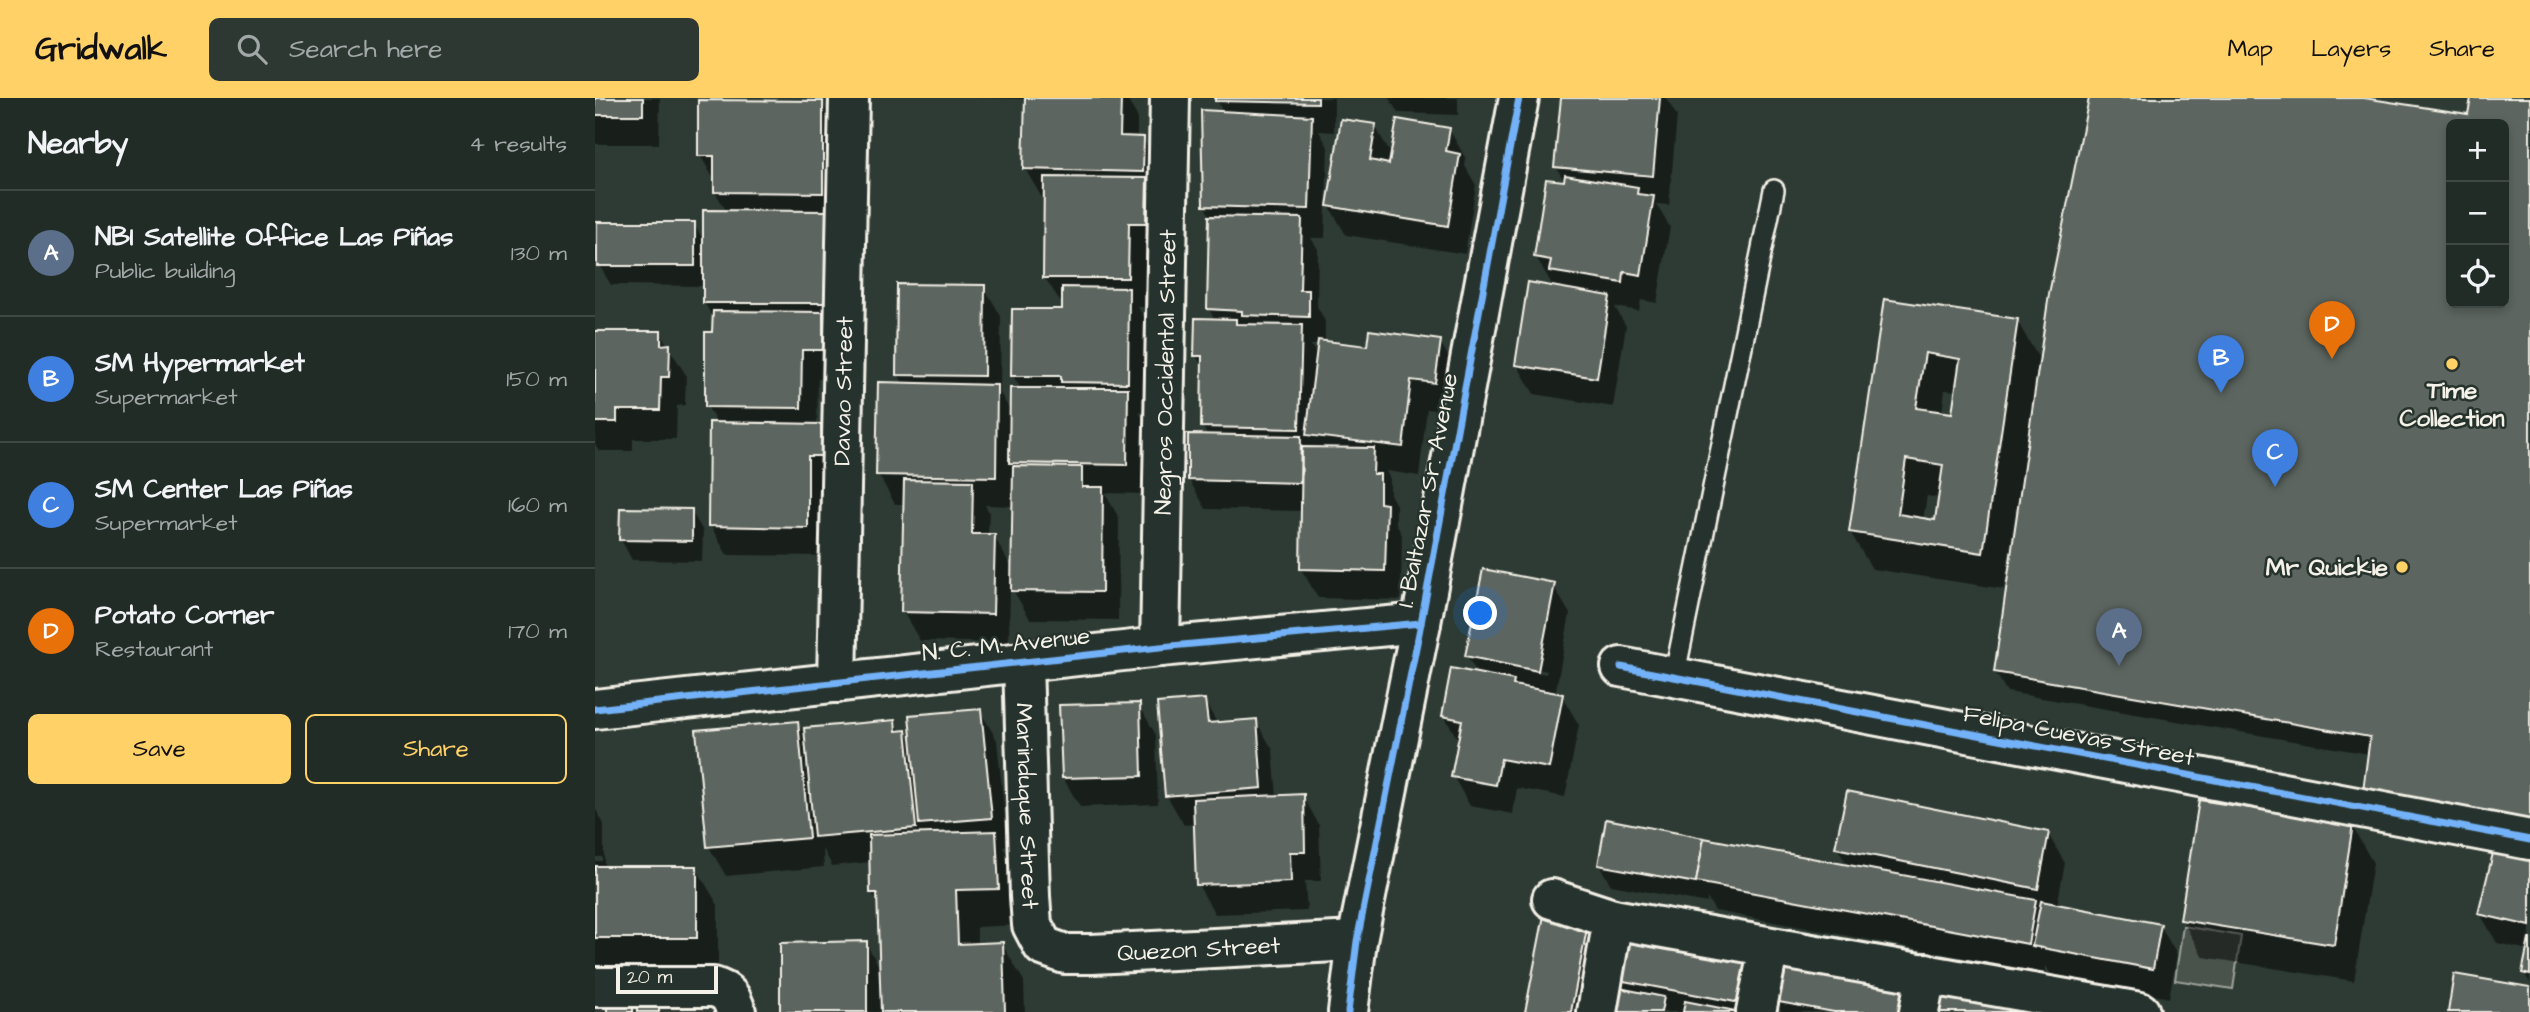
<!DOCTYPE html>
<html lang="en">
<head>
<meta charset="utf-8">
<style>
	body { margin:0; font-family:"Architects Daughter",sans-serif; background:#2e3833; color:#f1f3f6 }
	.controls { position:absolute; right:21px; top:21px; display:grid; overflow:hidden; border-radius:10px; box-shadow:0 4px 10px #0003 }
	.controls button { width:63px; height:63px; display:grid; place-items:center; padding:0; border:0; border-bottom:2px solid #3f4844; background:#222c27; color:#f1f3f6; font:35px sans-serif }
	.scale { position:absolute; left:21px; bottom:18px; width:102px; box-sizing:border-box; padding-left:7px; border:4px solid #f4f1e8; border-top:0; font-size:19px; line-height:24px; white-space:nowrap; color:#f4f1e8; -webkit-text-stroke:5px #26332d; paint-order:stroke }
	.you { position:absolute; left:886px; top:516px; width:24px; height:24px; margin:-18px; border:5px solid #fff; border-radius:50%; background:#1a73e8; box-shadow:0 0 0 10px #1a73e833 }
	.badge { display:grid; place-items:center; width:46px; height:46px; border-radius:50%; background:#ffd166; color:#fff; font-size:23px; font-weight:700 }
	.pin { position:absolute; translate:-50% -58px; filter:drop-shadow(0 2px 4px #0008) }
	.pin::after { content:''; position:absolute; top:37px; width:24px; height:21px; background:inherit; clip-path:polygon(0 0,100% 0,50% 100%) }
	.list { margin:0; padding:0; list-style:none }
	h2 { display:flex; justify-content:space-between; align-items:center; height:91px; margin:0; padding:0 28px; font-size:30px }
	h2 small { font-size:23px; font-weight:400; color:#a2a7a7 }
	.list li { display:grid; grid-template-columns:46px 1fr auto; gap:21px; align-items:center; box-sizing:border-box; height:126px; padding:0 28px; border-top:2px solid #3f4844 }
	.list b { display:block; font-size:26px; white-space:nowrap }
	.list p { margin:0; font-size:23px; white-space:nowrap; color:#a2a7a7 }
	.list em { font-size:23px; font-style:normal; color:#a2a7a7 }
	.actions { display:flex; gap:14px; padding:21px 28px }
	.actions a { flex:1; padding:16px 0; border:2px solid #ffd166; border-radius:10px; text-align:center; font-size:24px; color:#ffd166 }
	.actions .main { background:#ffd166; color:#111 }
	.icon { flex:none; width:38px; height:38px; fill:none; stroke:currentColor; stroke-width:2; stroke-linecap:round; stroke-linejoin:round }
	.map { position:relative; flex:none; width:1935px; height:914px; overflow:hidden }
	header { display:flex; align-items:center; gap:42px; box-sizing:border-box; height:98px; padding:0 35px; background:#ffd166; color:#111 }
	header strong { font-size:33px }
	nav { display:flex; gap:38px; margin-inline-start:auto; font-size:24px }
	.search { width:490px; height:63px; background:#2e3833; display:flex; align-items:center; gap:18px; box-sizing:border-box; padding:0 24px; border-radius:10px; color:#a2a7a7; font-size:26px }
	main { display:flex }
	aside { flex:1; background:#222c27 }
	.map>svg:first-child { display:block }
	.green { fill:#48524c; stroke:#9ea29a; stroke-width:2 }
	.shadow { fill:#0007; fill-rule:evenodd }
	.building { fill:#5c655e; stroke:#f4f1e8; stroke-width:2; fill-rule:evenodd }
	.lines { fill:none; stroke-linecap:round; stroke-linejoin:round }
	.service-casing { stroke:#f4f1e8; stroke-width:24 }
	.minor-casing { stroke:#f4f1e8; stroke-width:44 }
	.service { stroke:#26332d; stroke-width:19 }
	.minor { stroke:#26332d; stroke-width:38 }
	.cycleway-casing { stroke:#26332d; stroke-width:11 }
	.cycleway { stroke:#73b2f8; stroke-width:7 }
	.poi-dot { fill:#ffd166; stroke:#26332d; stroke-width:2.5 }
	.labels { text-anchor:middle; stroke-width:5; stroke-linejoin:round; paint-order:stroke }
	.street-label { font-size:24px; fill:#f4f1e8; stroke:#26332d }
	.poi-label { font-size:24px; font-weight:bold; fill:#f4f1e8; stroke:#26332d }
</style>
</head>
<body>
<header>
<strong>Gridwalk</strong>
<div class="search"><svg class="icon" aria-label="search" viewBox="0 0 24 24"><circle cx="10" cy="10" r="6"/><path d="M15 15l6 6"/></svg>Search here</div>
<nav><a>Map</a><a>Layers</a><a>Share</a></nav>
</header>
<main>
<aside>
<h2>Nearby<small>4 results</small></h2>
<ul class="list">
<li><span class="badge" style="background:#5c6f8a">A</span><div><b>NBI Satellite Office Las Piñas</b><p>Public building</p></div><em>130 m</em></li>
<li><span class="badge" style="background:#3f7fe0">B</span><div><b>SM Hypermarket</b><p>Supermarket</p></div><em>150 m</em></li>
<li><span class="badge" style="background:#3f7fe0">C</span><div><b>SM Center Las Piñas</b><p>Supermarket</p></div><em>160 m</em></li>
<li><span class="badge" style="background:#e8710a">D</span><div><b>Potato Corner</b><p>Restaurant</p></div><em>170 m</em></li>
</ul>
<div class="actions"><a class="main">Save</a><a>Share</a></div>
</aside>
<div class="map">
<svg width="1935" height="914" viewBox="0 0 1935 914">
	<rect width="100%" height="100%" fill="#2e3b34"/>
	<filter id="ink" filterUnits="userSpaceOnUse"><feTurbulence type="fractalNoise" baseFrequency=".0143" numOctaves="2"/><feDisplacementMap in="SourceGraphic" scale="14" xChannelSelector="R" yChannelSelector="G"/><feConvolveMatrix kernelMatrix="1 2 1 2 8 2 1 2 1" color-interpolation-filters="sRGB"/></filter>
	<g filter="url(#ink)">
		<polygon class="green" points="1588,828 1646,838 1638,891 1580,882"/>
		<g class="shadow">
			<polygon points="0,0 65,0 64,46 0,46"/>
			<path d="M 384,0 L 559,0 L 532,1 L 542,18 L 542,41 L 548,41 L 565,70 L 567,154 L 550,154 L 549,209 L 543,209 L 550,221 L 549,314 L 544,314 L 549,321 L 548,396 L 510,395 L 524,420 L 523,522 L 435,521 L 415,487 L 414,545 L 325,543 L 308,514 L 310,406 L 300,406 L 283,376 L 309,287 L 303,276 L 389,189 L 406,218 L 405,295 L 416,314 L 426,291 L 418,278 L 468,213 L 469,209 L 450,180 L 450,100 L 447,100 L 430,71 L 431,1 ZM 390,407 L 419,408 L 418,472 L 399,438 L 393,438 L 394,414 Z"/>
			<path d="M 621,0 L 739,0 L 739,34 L 724,33 L 733,49 L 730,140 L 716,140 L 723,151 L 722,208 L 730,223 L 730,244 L 773,250 L 845,244 L 862,273 L 856,314 L 832,311 L 824,378 L 791,373 L 795,381 L 795,396 L 801,407 L 801,425 L 807,437 L 806,502 L 723,500 L 706,471 L 708,413 L 611,411 L 594,382 L 613,338 L 608,329 L 609,271 L 601,258 L 620,222 L 614,211 L 615,118 L 609,107 L 628,15 ZM 716,247 L 724,247 L 723,259 Z"/>
			<polygon points="794,0 863,0 863,17 803,15"/>
			<polygon points="968,0 1071,0 1082,18 1074,107 1061,106 1075,129 1062,205 1046,202 1044,213 1020,209 1031,228 1018,309 939,296 922,267 959,190 941,159 971,86 961,69"/>
			<path d="M 1496,0 L 1757,0 L 1874,18 L 1878,0 L 1935,0 L 1935,741 L 1774,656 L 1412,594 L 1400,574 L 1424,411 L 1421,410 L 1409,491 L 1277,471 L 1255,434 L 1290,203 L 1422,223 L 1446,264 ZM 1856,26 L 1909,26 L 1909,205 L 1856,205 ZM 1350,292 L 1362,293 L 1358,317 L 1347,316 ZM 1332,398 L 1345,400 L 1342,424 L 1328,422 Z"/>
			<polygon points="227,5 244,34 244,280 223,281 222,328 225,328 242,357 229,458 132,457 115,427 122,326 112,308 119,222 109,204 110,188 16,187 4,167 99,126 110,145 132,114 120,94 121,85 105,57"/>
			<polygon points="780,28 797,58 854,31 871,61 870,68 881,87 870,156 751,137 734,108"/>
			<polygon points="0,234 65,235 91,277 90,307 82,308 81,341 38,341 38,353 4,353 0,346"/>
			<polygon points="96,413 108,433 107,463 37,462 26,442"/>
			<path d="M 958,487 L 975,516 L 960,597 L 967,598 L 984,627 L 970,699 L 922,690 L 918,716 L 875,708 L 858,678 L 865,645 L 849,618 L 883,577 L 872,558 ZM 891,561 L 952,573 L 951,576 L 891,564 Z"/>
			<polygon points="609,603 623,626 661,623 678,652 682,699 708,698 724,727 726,783 710,783 712,813 620,816 603,787 601,726 589,727 572,698"/>
			<polygon points="544,607 561,637 563,706 485,709 468,680"/>
			<polygon points="385,613 402,642 413,749 408,749 422,772 424,827 382,829 382,847 407,846 429,883 430,914 187,914 271,845 286,872 284,807 277,795 276,764 237,768 228,751 229,769 131,778 114,749 202,624 211,640 299,623 306,634 311,634 318,647"/>
			<polygon points="0,710 9,726 9,770 101,770 123,807 123,876 0,877 0,763 7,763 7,759 0,759"/>
			<polygon points="1757,728 1778,765 1759,883 1608,859 1587,822"/>
			<polygon points="1453,736 1470,765 1462,808 1565,827 1582,857 1574,900 1456,877 1451,868 1450,875 1120,813 1112,800 1112,805 1016,787 1004,767 1253,768 1242,750"/>
			<polygon points="1935,762 1935,885 1929,875 1933,852 1902,845 1885,816"/>
			<polygon points="993,822 1010,851 998,914 932,914"/>
			<polygon points="1034,830 1166,914 1022,914 1031,893 1025,882"/>
			<polygon points="1180,902 1326,914 1187,914"/>
		</g>
		<g class="building">
			<rect x="0" y="0" width="48" height="17"/>
			<polygon points="430,0 526,0 525,38 549,39 548,74 428,71"/>
			<polygon points="620,0 723,0 723,5 620,3"/>
			<polygon points="966,0 1065,0 1058,78 959,69"/>
			<path d="M 1494,0 L 1769,0 L 1873,16 L 1876,0 L 1935,0 L 1935,723 L 1768,693 L 1775,639 L 1399,574 L 1454,196 ZM 1856,26 L 1909,26 L 1909,205 L 1856,205 Z"/>
			<polygon points="103,2 228,3 228,95 119,94 119,58 103,58"/>
			<polygon points="606,12 717,18 714,111 608,108"/>
			<polygon points="746,21 781,26 775,62 794,66 802,21 855,30 851,53 865,56 853,128 732,108"/>
			<polygon points="970,77 1043,89 1042,96 1059,98 1046,177 1029,174 1028,185 954,173 956,162 939,159 951,81 969,83"/>
			<polygon points="449,79 552,80 551,125 534,125 533,180 448,180"/>
			<polygon points="108,112 232,113 231,205 108,205"/>
			<polygon points="614,118 707,120 705,192 714,192 714,219 647,217 647,213 612,211"/>
			<rect x="2" y="124" width="98" height="44"/>
			<polygon points="933,184 1015,198 1002,280 920,267"/>
			<polygon points="302,186 390,187 389,278 301,277"/>
			<polygon points="467,189 534,190 533,285 466,284 466,278 416,278 417,211 467,211"/>
			<path d="M 1289,201 L 1423,221 L 1388,455 L 1254,434 ZM 1330,255 L 1365,261 L 1357,315 L 1321,310 ZM 1311,361 L 1348,367 L 1340,422 L 1303,416 Z"/>
			<polygon points="118,213 228,214 228,252 207,252 206,310 110,309 110,234 117,234"/>
			<polygon points="600,220 641,221 641,226 707,227 704,331 606,329 607,258 599,258"/>
			<polygon points="774,232 846,242 840,285 816,282 808,349 711,337 723,242 772,248"/>
			<polygon points="0,233 66,233 66,247 75,246 74,279 66,279 65,312 22,312 22,324 0,324"/>
			<polygon points="283,284 402,287 401,379 281,377"/>
			<polygon points="415,290 533,290 532,367 414,365"/>
			<polygon points="114,324 226,326 226,358 213,358 213,430 113,428"/>
			<polygon points="593,336 706,338 705,385 593,382"/>
			<polygon points="707,349 779,350 778,376 785,376 785,405 792,406 790,473 705,471"/>
			<polygon points="418,368 487,369 487,389 508,389 507,494 416,493"/>
			<polygon points="309,382 378,383 377,436 400,436 398,516 306,514"/>
			<polygon points="25,410 97,411 97,443 24,442"/>
			<polygon points="888,471 960,485 943,573 870,558"/>
			<polygon points="856,570 919,582 918,587 968,596 954,670 906,661 901,687 856,679 867,622 847,618"/>
			<polygon points="610,601 613,625 662,621 667,690 570,698 562,605"/>
			<polygon points="545,605 547,678 467,680 464,607"/>
			<polygon points="386,611 397,720 324,726 314,617"/>
			<polygon points="300,622 301,633 311,632 321,730 219,739 209,630"/>
			<polygon points="203,623 214,740 112,749 101,632"/>
			<polygon points="1252,693 1454,734 1443,791 1240,750"/>
			<polygon points="709,696 710,754 695,754 696,784 601,787 598,701"/>
			<polygon points="1604,702 1758,726 1739,847 1585,822"/>
			<polygon points="1011,721 1109,740 1101,785 1003,767"/>
			<polygon points="401,733 404,791 361,792 363,846 408,844 410,914 286,914 282,795 275,795 274,737"/>
			<polygon points="1109,740 1441,802 1433,846 1101,784"/>
			<polygon points="1899,751 1935,760 1935,828 1883,816"/>
			<rect x="0" y="768" width="102" height="72"/>
			<polygon points="1446,803 1566,826 1558,871 1437,848"/>
			<polygon points="950,812 994,820 976,914 930,914"/>
			<polygon points="1033,828 1156,851 1146,905 1023,882"/>
			<polygon points="1934,841 1935,841 1935,877 1927,875"/>
			<polygon points="272,843 272,914 185,914 185,845"/>
			<polygon points="1187,856 1311,879 1305,914 1239,914 1178,903"/>
			<polygon points="1859,876 1935,889 1935,914 1853,914"/>
			<polygon points="1346,886 1466,914 1341,914"/>
			<polygon points="1024,890 1069,899 1066,914 1020,914"/>
			<polygon points="1090,903 1141,913 1140,914 1088,914"/>
			<rect x="42" y="907" width="22" height="7"/>
			<rect x="13" y="909" width="25" height="5"/>
		</g>
		<g class="lines">
			<defs>
				<polyline id="service" points="1079,580 1179,92"/>
				<g id="minor">
					<path id="s1" d="M 565,549 L 575,0"/>
					<path id="s2" d="M 428,564 L 435,798 L 437,827 L 448,848 L 470,856 L 497,856 L 762,843"/>
					<polyline points="1026,569 1935,742"/>
					<path id="s3" d="M 242,585 L 254,0"/>
					<polyline points="0,611 565,549 826,525"/>
					<polyline points="957,801 1018,821 1545,914"/>
					<path d="M 0,889 L 118,889 C 133,893 137,899 141,914"/>
					<polyline points="753,914 762,843 826,525 924,0"/>
					<polyline points="1002,914 1018,821"/>
					<polyline points="1161,914 1174,849"/>
					<polyline points="1324,914 1331,875"/>
				</g>
			</defs>
			<use href="#service" class="service-casing"/>
			<use href="#minor" class="minor-casing"/>
			<use href="#service" class="service"/>
			<use href="#minor" class="minor"/>
			<defs>
				<g id="cycleway">
					<polyline points="1026,569 1935,742"/>
					<polyline points="0,611 565,549 826,525"/>
					<polyline points="753,914 762,843 826,525 924,0"/>
				</g>
			</defs>
			<use href="#cycleway" class="cycleway-casing"/>
			<use href="#cycleway" class="cycleway"/>
		</g>
	</g>
	<g class="poi-dot">
		<circle cx="1857" cy="266" r="7"/>
		<circle cx="1807" cy="469" r="7"/>
	</g>
	<g class="labels">
		<g class="street-label">
			<text dy="8" stroke="none"><textPath href="#s1" startOffset="275">Negros Occidental Street</textPath></text>
			<text dy="8" stroke="none"><textPath href="#s3" startOffset="292">Davao Street</textPath></text>
			<text transform="translate(832 392) rotate(-79)" y="8">I. Baltazar Sr. Avenue</text>
			<text transform="translate(411 546) rotate(-6)" y="8">N. C. M. Avenue</text>
			<text transform="translate(1484 637) rotate(11)" y="8">Felipa Cuevas Street</text>
			<text dy="8" stroke="none"><textPath href="#s2" startOffset="144">Marinduque Street</textPath></text>
			<text dy="8" stroke="none"><textPath href="#s2" startOffset="444">Quezon Street</textPath></text>
		</g>
		<g class="poi-label">
			<text x="1857" y="300">Time<tspan x="1857" dy="28">Collection</tspan></text>
			<text x="1793" y="477" text-anchor="end">Mr Quickie</text>
		</g>
	</g>
</svg>
<div class="controls">
<button>+</button>
<button>−</button>
<button><svg class="icon" aria-label="locate" viewBox="0 0 24 24"><circle cx="12" cy="12" r="6"/><path d="M12 2v4M12 18v4M2 12h4M18 12h4"/></svg></button>
</div>
<div class="scale">20 m</div>
<div class="you"></div>
<div class="pin badge" style="left:1524px;top:568px;background:#5c6f8a">A</div>
<div class="pin badge" style="left:1626px;top:295px;background:#3f7fe0">B</div>
<div class="pin badge" style="left:1680px;top:389px;background:#3f7fe0">C</div>
<div class="pin badge" style="left:1737px;top:261px;background:#e8710a">D</div>
</div>
</main>
</body>
</html>
